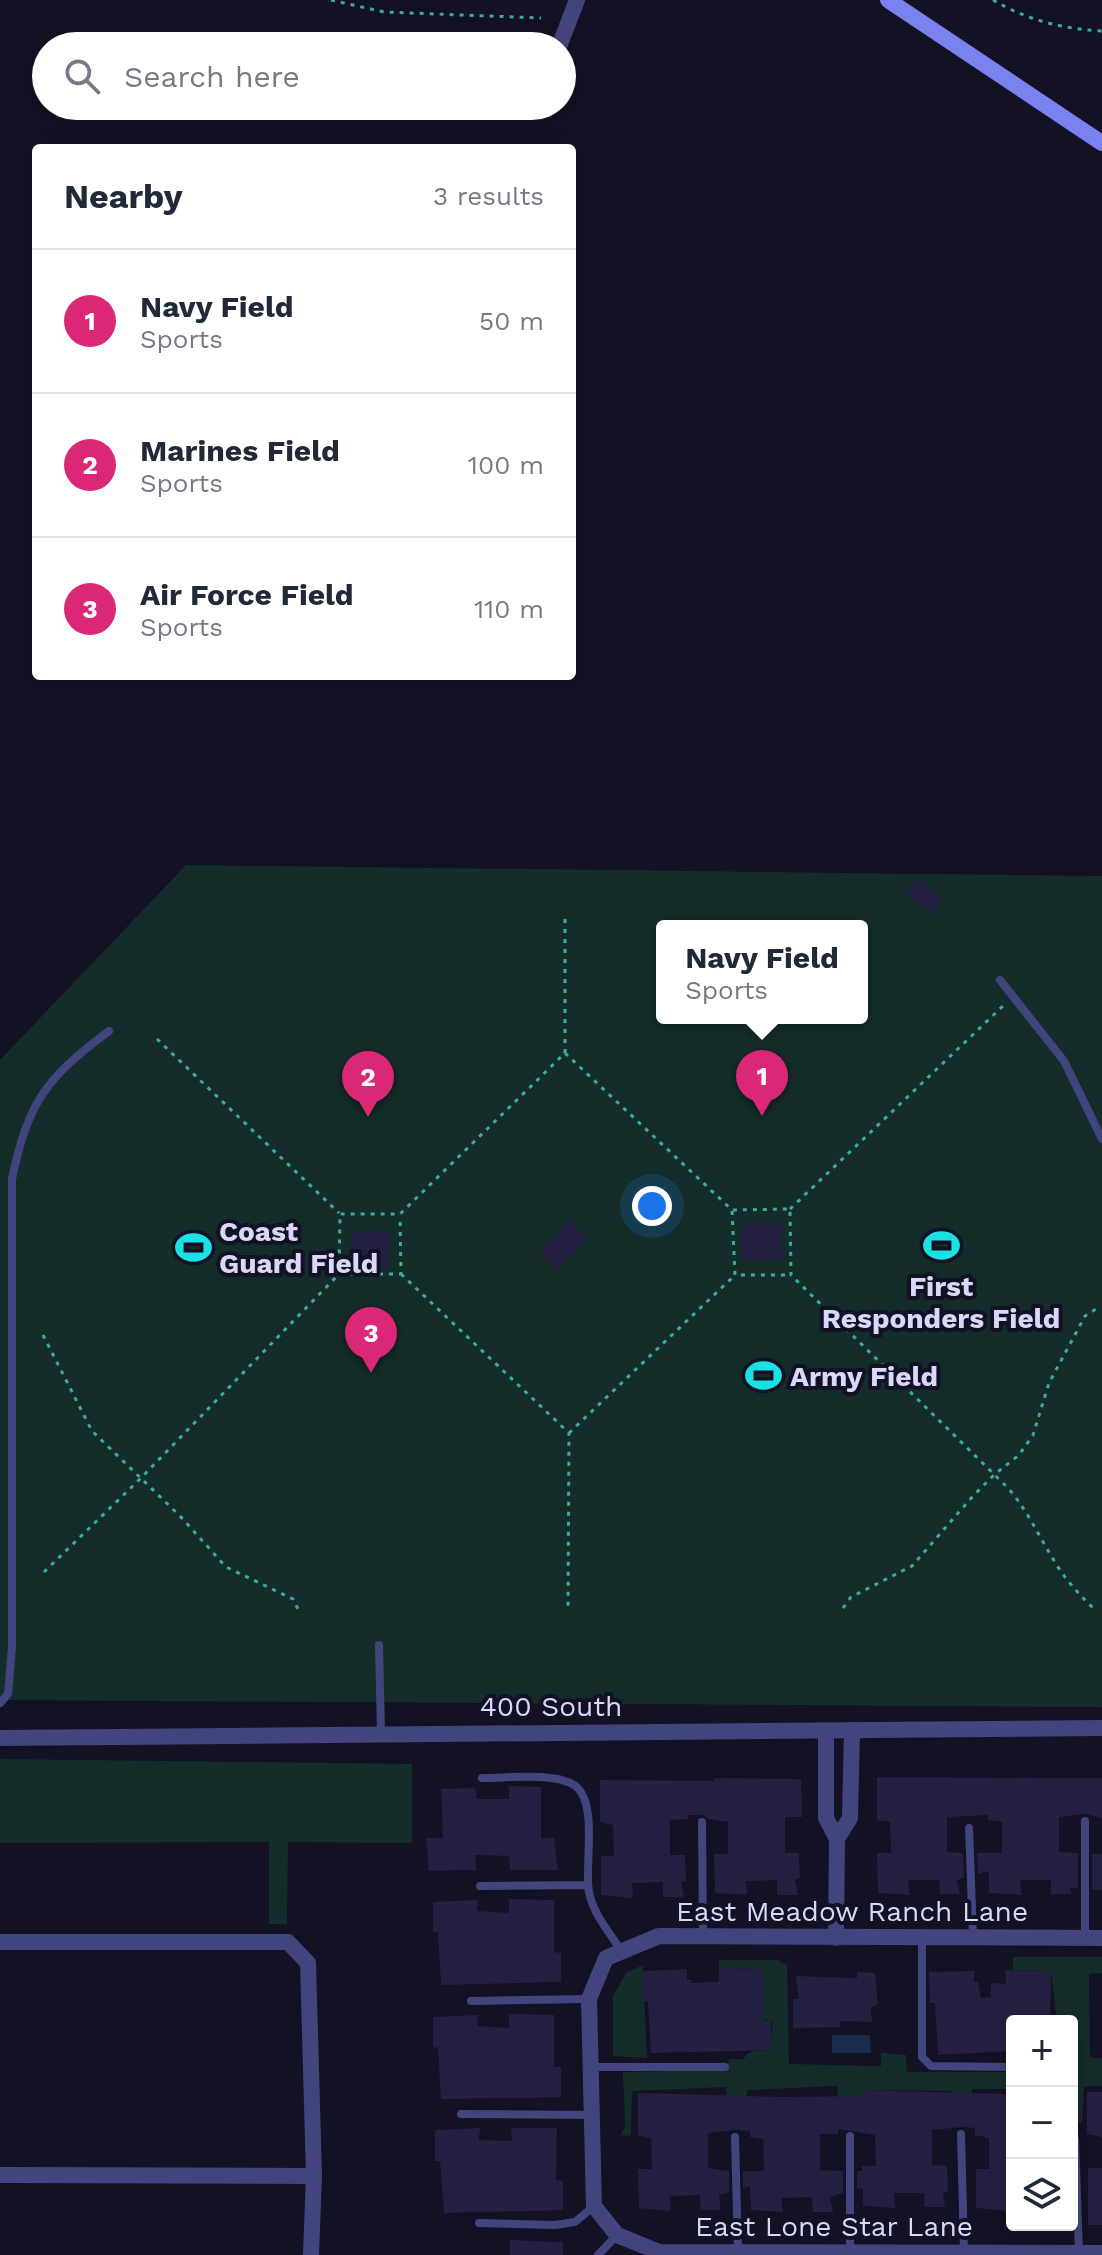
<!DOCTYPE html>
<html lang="en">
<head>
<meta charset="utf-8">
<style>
  body { margin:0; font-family:"Work Sans",sans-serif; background:#f6f6f7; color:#1f2937 }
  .controls { position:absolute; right:24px; bottom:24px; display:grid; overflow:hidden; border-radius:8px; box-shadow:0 4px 20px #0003 }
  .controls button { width:72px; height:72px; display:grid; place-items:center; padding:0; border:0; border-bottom:2px solid #e0e1e3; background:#fff; color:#1f2937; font:40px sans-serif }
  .you { position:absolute; left:652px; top:1206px; width:28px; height:28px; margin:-20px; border:6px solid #fff; border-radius:50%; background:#1a73e8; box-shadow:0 0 0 12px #1a73e833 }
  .badge { display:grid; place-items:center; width:52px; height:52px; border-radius:50%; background:#db2777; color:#fff; font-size:26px; font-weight:700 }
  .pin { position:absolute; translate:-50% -66px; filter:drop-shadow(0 2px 4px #0008) }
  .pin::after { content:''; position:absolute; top:42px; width:28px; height:24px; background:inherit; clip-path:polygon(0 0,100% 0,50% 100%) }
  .popup { position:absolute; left:656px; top:920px; width:212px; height:104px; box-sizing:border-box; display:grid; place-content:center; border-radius:8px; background:#fff; filter:drop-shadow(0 2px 6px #0005); font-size:26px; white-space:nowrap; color:#747a83 }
  .popup b { font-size:30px; color:#1f2937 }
  .popup::after { content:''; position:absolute; left:50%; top:100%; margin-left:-16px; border:16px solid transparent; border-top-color:#fff }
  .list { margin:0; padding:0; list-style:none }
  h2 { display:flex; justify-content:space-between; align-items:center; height:104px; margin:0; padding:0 32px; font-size:34px }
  h2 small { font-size:26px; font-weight:400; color:#747a83 }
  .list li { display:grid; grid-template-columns:52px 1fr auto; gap:24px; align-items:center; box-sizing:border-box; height:144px; padding:0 32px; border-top:2px solid #e0e1e3 }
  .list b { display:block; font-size:30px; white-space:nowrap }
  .list p { margin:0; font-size:26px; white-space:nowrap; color:#747a83 }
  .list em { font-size:26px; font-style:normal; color:#747a83 }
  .icon { flex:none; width:44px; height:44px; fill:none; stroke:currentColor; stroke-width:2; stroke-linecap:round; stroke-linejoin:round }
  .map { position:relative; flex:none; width:1102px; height:2255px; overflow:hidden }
  .search { position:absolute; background:#fff; box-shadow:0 4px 20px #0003; left:32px; top:32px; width:544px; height:88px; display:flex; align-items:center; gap:20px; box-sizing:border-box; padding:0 28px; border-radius:44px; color:#747a83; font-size:30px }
  .panel { position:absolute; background:#fff; box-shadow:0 4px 20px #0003; left:32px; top:144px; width:544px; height:536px; border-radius:8px }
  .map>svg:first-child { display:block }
  .green { fill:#152d2a; fill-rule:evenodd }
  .water { fill:#162e49 }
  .building { fill:#242042 }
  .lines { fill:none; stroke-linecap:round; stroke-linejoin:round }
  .path { stroke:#3daa9a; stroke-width:3; stroke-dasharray:4 6; stroke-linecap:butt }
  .service { stroke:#42457d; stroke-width:8 }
  .minor { stroke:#42457d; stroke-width:16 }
  .tertiary { stroke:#42457d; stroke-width:16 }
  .secondary { stroke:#7a82f0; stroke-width:16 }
  .labels { text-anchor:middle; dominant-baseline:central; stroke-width:8; stroke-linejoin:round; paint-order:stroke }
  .poi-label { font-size:28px; font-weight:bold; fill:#d9d8fb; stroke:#131124; text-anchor:start }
  .street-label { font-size:28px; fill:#d9d8fb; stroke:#131124 }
</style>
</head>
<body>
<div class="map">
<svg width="1102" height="2255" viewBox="0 0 1102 2255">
  <rect width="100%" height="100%" fill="#131124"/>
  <path class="green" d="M186 865 1102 876V1707L0 1700V1060ZM662 926H862V1018H662Z
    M0 1759 412 1764V1843L288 1842 287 1924H269V1842L0 1843Z
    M1013 1957H1102V1973L1089 1974 1090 2057 1102 2058V2086L1084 2087 1082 2122 1072 2123V2021H1057L1051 1971 1013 1970Z
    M719 1960H777L787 1965 789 2064 881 2066V2053L906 2055 907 2072H1012V2089H972L971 2123 953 2122 951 2091 862 2090 858 2124 841 2122 837 2086 747 2090 745 2124H728L726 2087 632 2091 631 2136 621 2135 625 2127 623 2072 727 2070 729 2059H744L746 2054 753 2051 771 2050 772 2021 764 2020V1969L719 1968Z
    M643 1965 647 2058 613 2056V1996L626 1973Z"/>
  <path class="water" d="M832 2035H870L871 2053H832Z"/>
  <path class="building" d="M918 879 942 901 930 914 906 893Z
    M569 1221 587 1238 556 1269 539 1252Z
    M741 1223H782V1260H741Z
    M353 1231 390 1232 389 1267H352Z
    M877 1777 1102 1778V1818L1086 1814 1059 1817V1852L1078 1853V1888H1070L1072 1894H1051V1880H1020L1022 1895 989 1893V1871L978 1874 977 1853H1002V1822L988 1820V1815L947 1817V1852L963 1853 964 1878 957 1880 960 1894H940L939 1880H908L910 1895 878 1893 877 1853H891L890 1822 877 1820Z
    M714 1778 801 1779 802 1817H785V1853H799L800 1878 795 1880 798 1895H777V1880L746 1881 747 1895 715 1893 714 1854H728V1822L708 1819 703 1815H688V1819L670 1820V1855H685L686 1881 681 1882 684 1897H663V1882L632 1883 633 1898 601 1895V1856H614L613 1825 600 1822V1780L714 1781Z
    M509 1786 541 1787V1839L554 1838 558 1870H510L509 1856 475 1855 476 1870 429 1871 426 1838H443L441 1789 475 1788 477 1799H509Z
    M1092 1854H1102V1890L1092 1889Z
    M509 1899 554 1900V1952L561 1953V1982L441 1985 438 1932 433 1933V1902L478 1900 477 1911 509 1913Z
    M719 1968 764 1969V2021H771V2050L651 2053 648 2001 643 2002 642 1971 687 1969V1980H691V1983L719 1982Z
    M1005 1970 1051 1971 1050 2021H1012V2051L938 2055 935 2003H930L929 1972 974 1971V1982H978L981 1998 991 1997V1983L1006 1984Z
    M857 1972 875 1973 878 2004 871 2008 872 2022 840 2021V2027L793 2028V1999H799L796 1976 857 1978Z
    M509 2014 554 2015V2067H561V2097L441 2099 438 2047 433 2048V2017L478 2015 477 2026 509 2028Z
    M862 2090 1008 2094 1009 2108H1012V2196H1007L1009 2211 976 2208V2169H989V2138L975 2135V2128L962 2127 932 2130V2165L947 2166 948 2191 943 2193 945 2207H925L924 2193H894L895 2208 863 2206V2188L857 2189V2171H862V2166H876L875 2135 838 2129V2134H820V2170L843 2171V2193L830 2197 833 2212H813L812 2197 781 2198 783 2212 751 2210 750 2186 743 2188V2171H764L763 2139 750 2137V2131L736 2130 708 2133V2168L729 2171V2192L719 2195 721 2210H701L700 2195 670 2196 671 2211 639 2208 638 2169H652L651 2138 638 2135V2093L782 2097 862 2096Z
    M1087 2092H1102V2137L1087 2134Z
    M480 2128 479 2140 512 2141 511 2128H557L556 2180 563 2181V2210L444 2213 440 2161H435V2130Z
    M1088 2168H1102V2225H1088Z
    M510 2240 563 2242V2255H510Z"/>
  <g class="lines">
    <path class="path" d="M331 0 384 12 541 18
      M993 0C1027 20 1063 29 1102 31
      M565 919V1053
      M157 1039 339 1213
      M790 1209 1005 1004
      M732 1211 735 1275H791
      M339 1274H401L400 1216
      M401 1274 569 1433 568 1610
      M43 1335 92 1431 180 1516 226 1567 293 1599 298 1609
      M569 1433 735 1275
      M44 1572 140 1479 339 1274 340 1214H400L565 1053 732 1210 790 1209 791 1275 1008 1488C1028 1511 1039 1537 1055 1562 1066 1581 1080 1595 1095 1610
      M843 1608 851 1597 912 1566 973 1496 995 1474 1019 1455 1033 1435 1049 1383 1085 1316 1096 1309"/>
    <path class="service" d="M1000 980 1064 1061 1102 1139
      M379 1645 381 1733
      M0 1703 8 1694 12 1647V1179C28 1102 46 1078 109 1031
      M482 1778C506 1778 554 1772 574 1785 599 1801 584 1865 589 1892 593 1914 610 1933 622 1952
      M702 1822 703 1936
      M969 1828 973 1937
      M480 1886 588 1885
      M922 1938V2057L931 2066 1012 2067
      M1085 1938V1821
      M471 2001 589 1999
      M591 2067H725
      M461 2114 592 2115
      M961 2134 964 2251
      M735 2137 738 2252
      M1075 2139 1079 2253
      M479 2223 555 2225 575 2222 594 2206
      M850 2252V2136
      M598 2255 617 2235"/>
    <path class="minor" d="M560 44 577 0
      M826 1731V1818L837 1839 836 1938
      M837 1839 850 1818 852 1730
      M1102 1938 659 1936 606 1958 589 1999 594 2206 617 2235 659 2252 1102 2253
      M0 1942H288L308 1963 314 2176 311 2255
      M0 2175 314 2176"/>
    <path class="tertiary" d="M0 1738 1102 1728"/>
    <path class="secondary" d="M888 0 1102 143"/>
  </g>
  <defs>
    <symbol id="stadium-bare" viewBox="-9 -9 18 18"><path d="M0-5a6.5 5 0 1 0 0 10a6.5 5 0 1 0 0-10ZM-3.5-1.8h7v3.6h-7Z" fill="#1ae2e4" stroke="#131124" stroke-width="2.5" paint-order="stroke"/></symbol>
  </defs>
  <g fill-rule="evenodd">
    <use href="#stadium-bare" x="916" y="1220" width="51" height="51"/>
    <use href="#stadium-bare" x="168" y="1222" width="51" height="51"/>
    <use href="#stadium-bare" x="738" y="1350" width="51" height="51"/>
  </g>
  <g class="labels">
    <g class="poi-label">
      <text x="219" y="1231">Coast<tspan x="219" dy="32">Guard Field</tspan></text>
      <text x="941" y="1286" text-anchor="middle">First<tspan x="941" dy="32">Responders Field</tspan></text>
      <text x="790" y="1376">Army Field</text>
    </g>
    <g class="street-label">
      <text x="551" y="1706">400 South</text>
      <text x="852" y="1911">East Meadow Ranch Lane</text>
      <text x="834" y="2226">East Lone Star Lane</text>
    </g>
  </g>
</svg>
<div class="controls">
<button>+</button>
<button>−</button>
<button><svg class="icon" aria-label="layers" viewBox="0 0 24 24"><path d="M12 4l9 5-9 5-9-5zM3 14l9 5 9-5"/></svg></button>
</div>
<div class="you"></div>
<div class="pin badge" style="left:762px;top:1116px">1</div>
<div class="popup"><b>Navy Field</b>Sports</div>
<div class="pin badge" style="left:368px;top:1117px">2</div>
<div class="pin badge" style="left:371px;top:1373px">3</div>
<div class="search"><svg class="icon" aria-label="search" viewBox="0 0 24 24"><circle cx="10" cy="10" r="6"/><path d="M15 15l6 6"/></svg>Search here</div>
<section class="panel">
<h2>Nearby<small>3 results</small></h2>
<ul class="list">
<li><span class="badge">1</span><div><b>Navy Field</b><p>Sports</p></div><em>50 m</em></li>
<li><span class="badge">2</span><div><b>Marines Field</b><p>Sports</p></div><em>100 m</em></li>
<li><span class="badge">3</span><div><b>Air Force Field</b><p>Sports</p></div><em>110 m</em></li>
</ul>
</section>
</div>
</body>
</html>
